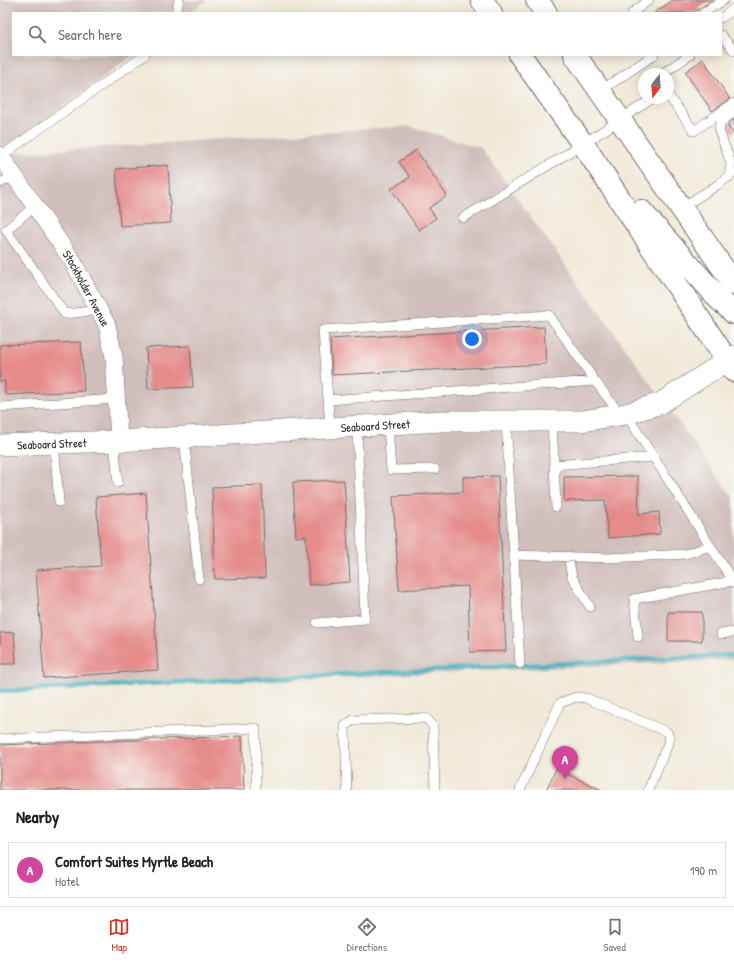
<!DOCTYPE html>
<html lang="en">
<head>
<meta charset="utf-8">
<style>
  body { margin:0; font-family:"Patrick Hand",sans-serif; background:#f6f6f6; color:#202124 }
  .compass { position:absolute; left:638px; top:68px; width:36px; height:36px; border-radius:50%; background:#fff; box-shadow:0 2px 10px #0003; rotate:196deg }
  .you { position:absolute; left:472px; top:339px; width:14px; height:14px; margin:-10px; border:3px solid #fff; border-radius:50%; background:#1a73e8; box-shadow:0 0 0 6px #1a73e833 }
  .badge { display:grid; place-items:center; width:26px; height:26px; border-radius:50%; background:#d93025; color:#fff; font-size:13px; font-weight:700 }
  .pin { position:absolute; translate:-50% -33px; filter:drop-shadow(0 1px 2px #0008) }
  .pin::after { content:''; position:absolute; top:21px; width:14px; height:12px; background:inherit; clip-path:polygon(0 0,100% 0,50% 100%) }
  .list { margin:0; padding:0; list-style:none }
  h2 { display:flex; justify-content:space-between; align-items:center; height:52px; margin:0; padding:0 16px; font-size:17px }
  h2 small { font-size:13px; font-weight:400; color:#757577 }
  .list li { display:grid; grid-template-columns:26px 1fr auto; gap:12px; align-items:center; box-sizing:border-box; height:56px; margin:0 8px 8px; padding:0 8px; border:1px solid #e0e0e0; border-radius:0px }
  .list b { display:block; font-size:15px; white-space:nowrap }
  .list p { margin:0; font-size:13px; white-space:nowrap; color:#757577 }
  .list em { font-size:13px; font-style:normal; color:#757577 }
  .icon { flex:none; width:22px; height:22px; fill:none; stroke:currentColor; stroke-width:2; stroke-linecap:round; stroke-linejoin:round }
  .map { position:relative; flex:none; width:734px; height:790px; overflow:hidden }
  .search { position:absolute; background:#fff; box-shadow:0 2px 10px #0003; left:12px; right:12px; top:12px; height:44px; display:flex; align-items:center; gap:10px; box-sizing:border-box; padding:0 14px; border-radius:0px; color:#757577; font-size:15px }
  .sheet { height:116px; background:#fff }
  nav { display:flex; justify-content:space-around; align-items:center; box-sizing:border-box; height:56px; border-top:1px solid #e0e0e0; background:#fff; font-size:11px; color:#757577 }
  nav a { display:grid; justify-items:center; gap:2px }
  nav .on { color:#d93025 }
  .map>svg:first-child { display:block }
  .industrial { fill:#d1bfbd }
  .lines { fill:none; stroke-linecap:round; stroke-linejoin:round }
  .stream { stroke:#42b1bc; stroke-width:4.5 }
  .building { fill:#e58c8b }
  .service-casing { stroke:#716e68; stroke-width:10 }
  .minor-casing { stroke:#716e68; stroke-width:18 }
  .tertiary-casing { stroke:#716e68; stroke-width:22 }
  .primary-casing { stroke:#716e68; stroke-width:24 }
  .service { stroke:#fff; stroke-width:9 }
  .minor { stroke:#fff; stroke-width:17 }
  .tertiary { stroke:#fff; stroke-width:21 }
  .primary { stroke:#fff; stroke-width:22 }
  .labels { text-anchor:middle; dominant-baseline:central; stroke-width:3.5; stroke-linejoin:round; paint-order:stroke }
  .street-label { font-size:12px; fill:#2b2b2b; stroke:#f6f6f2 }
</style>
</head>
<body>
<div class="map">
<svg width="734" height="790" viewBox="0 0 734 790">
  <rect width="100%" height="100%" fill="#f6f6f2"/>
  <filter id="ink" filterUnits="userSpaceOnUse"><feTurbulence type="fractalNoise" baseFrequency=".025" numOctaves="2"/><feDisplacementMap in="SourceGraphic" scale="8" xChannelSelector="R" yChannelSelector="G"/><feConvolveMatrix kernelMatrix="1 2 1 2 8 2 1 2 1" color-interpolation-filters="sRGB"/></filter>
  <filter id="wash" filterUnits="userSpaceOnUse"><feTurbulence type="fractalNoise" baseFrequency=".012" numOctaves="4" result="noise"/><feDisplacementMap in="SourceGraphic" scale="16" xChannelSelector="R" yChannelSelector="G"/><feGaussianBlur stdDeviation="0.9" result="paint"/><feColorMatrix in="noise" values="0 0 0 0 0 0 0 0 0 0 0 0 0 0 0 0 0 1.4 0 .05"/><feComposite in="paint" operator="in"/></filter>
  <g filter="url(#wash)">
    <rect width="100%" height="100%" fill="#f2ead9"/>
    <path class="industrial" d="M0 0H207L189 13H13V55H133L0 154Z
      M409 126 481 148 734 499V660L0 693V154Z"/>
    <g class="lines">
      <path class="stream" d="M0 691 734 655"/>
    </g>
    <g id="blocks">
      <path class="building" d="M673 0H712L693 13H654Z
        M703 59 730 99 712 111 685 72Z
        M734 119V135L727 125Z
        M416 150 447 196 429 208 436 218 419 230 391 189 410 177 399 162Z
        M168 165 171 223 120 226 116 169Z
        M544 327 546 364 332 375 330 339Z
        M81 342 84 391 5 395V381L0 382V345Z
        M190 346 193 387 148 389 146 348Z
        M498 476 506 651 470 652 468 586 399 590 393 496 463 492V477Z
        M638 476 639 514 659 512 660 534 608 538 605 500 564 501V477Z
        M344 480 350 582 309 585 306 536 296 537 293 482Z
        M262 485 265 578 215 579 212 487Z
        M146 493 158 670 44 678 36 570 101 566 96 497Z
        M668 612H702V641H668Z
        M14 632 16 664H0V633Z
        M242 736 244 790H0V745Z
        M556 769 602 790H546Z"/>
    </g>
  </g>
  <g filter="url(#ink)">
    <use href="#blocks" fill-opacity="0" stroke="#716e68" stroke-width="1"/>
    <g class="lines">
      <defs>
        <path id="service" d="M176 13 179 0
          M632 13 649 0
          M703 13 724 0
          M721 18 734 9
          M721 35 734 51
          M662 74 690 55
          M600 91 654 55
          M668 95 694 131 734 103
          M1 156 145 55
          M729 177 731 163 719 131 720 124 723 120 734 112
          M0 183 14 176
          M35 206 6 230 65 314 100 310
          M681 208 719 184 732 173
          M463 218 583 144 653 98
          M328 400 323 330 549 315 595 381
          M0 407 116 399
          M626 414 734 583
          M506 420 520 664
          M552 420 556 507
          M388 425 391 470 435 469
          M330 428 328 400 595 381 620 414
          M184 437 199 579
          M114 441 118 483
          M54 443 59 502
          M554 465 653 457
          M514 555 609 558 686 554 710 546
          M568 556 572 577 590 607
          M317 623 365 619 357 427
          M721 634 734 632
          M638 637 634 599 733 581
          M0 739 256 728V790
          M347 790 345 726 353 720 426 718 433 726 435 790
          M520 790 560 703 576 697 586 698 667 732 670 739 648 790"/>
        <g id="minor">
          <path id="s1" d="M0 155 72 260 107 325 114 357 119 441"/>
        </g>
        <g id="tertiary">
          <path id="s2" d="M0 445 119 441 441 421H582L626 414 661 403 734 356"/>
        </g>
        <path id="primary" d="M482 0 491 13
          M537 0 546 13
          M520 55 587 150 734 371
          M575 55 734 284
          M641 211 720 300 734 313"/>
      </defs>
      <use href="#service" class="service-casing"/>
      <use href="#minor" class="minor-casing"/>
      <use href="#tertiary" class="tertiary-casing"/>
      <use href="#primary" class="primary-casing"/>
      <use href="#service" class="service"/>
      <use href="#minor" class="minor"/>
      <use href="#tertiary" class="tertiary"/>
      <use href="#primary" class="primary"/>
    </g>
  </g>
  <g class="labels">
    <g class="street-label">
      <text stroke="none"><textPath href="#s1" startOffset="159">Stockholder Avenue</textPath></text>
      <text stroke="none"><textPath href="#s2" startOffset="376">Seaboard Street</textPath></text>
      <text stroke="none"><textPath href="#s2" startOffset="52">Seaboard Street</textPath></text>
    </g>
  </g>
</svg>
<svg class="compass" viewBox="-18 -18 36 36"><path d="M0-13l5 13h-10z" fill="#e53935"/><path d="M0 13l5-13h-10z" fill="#757577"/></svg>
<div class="you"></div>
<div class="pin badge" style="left:565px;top:779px;background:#d1479c">A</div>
<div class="search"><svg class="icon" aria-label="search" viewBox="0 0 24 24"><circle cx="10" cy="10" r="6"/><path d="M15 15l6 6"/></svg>Search here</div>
</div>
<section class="sheet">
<h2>Nearby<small></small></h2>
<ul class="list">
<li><span class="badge" style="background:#d1479c">A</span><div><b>Comfort Suites Myrtle Beach</b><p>Hotel</p></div><em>190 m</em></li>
</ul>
</section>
<nav>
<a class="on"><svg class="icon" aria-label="map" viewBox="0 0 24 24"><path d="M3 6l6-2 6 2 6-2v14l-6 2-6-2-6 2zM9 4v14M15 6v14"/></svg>Map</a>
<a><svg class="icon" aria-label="directions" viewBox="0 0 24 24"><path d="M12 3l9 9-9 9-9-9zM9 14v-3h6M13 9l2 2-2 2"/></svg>Directions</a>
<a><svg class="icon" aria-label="saved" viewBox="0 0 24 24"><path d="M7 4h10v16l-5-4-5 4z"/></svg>Saved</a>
</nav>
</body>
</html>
